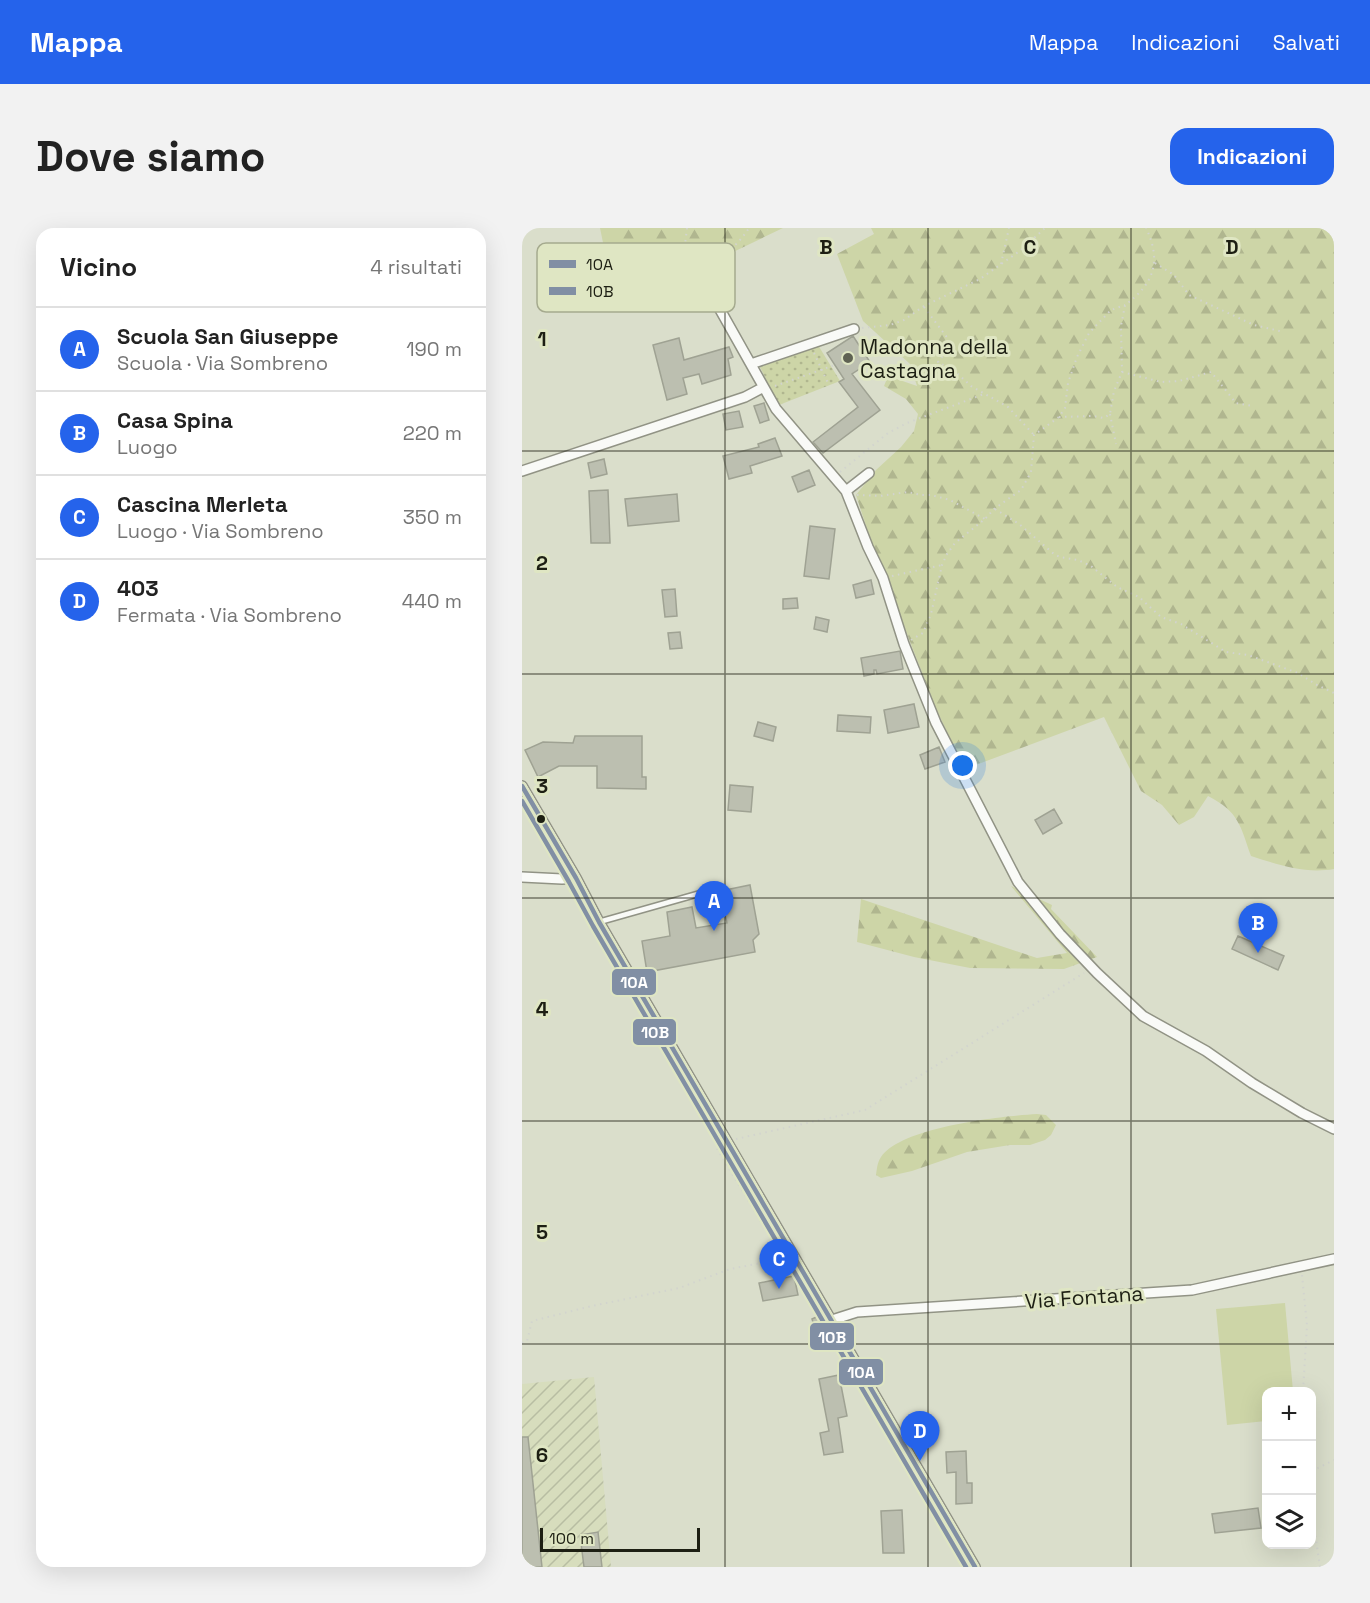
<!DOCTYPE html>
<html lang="it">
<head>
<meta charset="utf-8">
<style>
  body { margin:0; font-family:"Space Grotesk",sans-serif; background:#f2f2f2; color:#222 }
  .controls { position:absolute; right:18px; bottom:18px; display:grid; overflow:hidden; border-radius:12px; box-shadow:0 6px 24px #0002 }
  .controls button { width:54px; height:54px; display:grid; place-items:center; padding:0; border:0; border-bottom:2px solid #e0e0e0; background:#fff; color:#222; font:30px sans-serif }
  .scale { position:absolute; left:18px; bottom:15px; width:160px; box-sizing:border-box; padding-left:6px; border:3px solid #1d1f13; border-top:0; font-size:16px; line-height:21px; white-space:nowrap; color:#1d1f13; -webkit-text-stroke:4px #dfe6c3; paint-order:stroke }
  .you { position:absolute; left:441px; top:538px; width:21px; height:21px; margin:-15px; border:4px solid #fff; border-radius:50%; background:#1a73e8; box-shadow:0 0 0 9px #1a73e833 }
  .badge { display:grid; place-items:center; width:39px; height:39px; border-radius:50%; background:#2563eb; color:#fff; font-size:20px; font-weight:700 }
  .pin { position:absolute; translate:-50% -50px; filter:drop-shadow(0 2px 3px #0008) }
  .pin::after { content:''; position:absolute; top:32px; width:21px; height:18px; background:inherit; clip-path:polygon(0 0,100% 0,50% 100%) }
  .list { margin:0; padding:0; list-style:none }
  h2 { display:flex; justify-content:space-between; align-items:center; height:78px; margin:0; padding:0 24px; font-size:26px }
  h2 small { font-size:20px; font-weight:400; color:#767676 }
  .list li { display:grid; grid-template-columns:39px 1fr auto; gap:18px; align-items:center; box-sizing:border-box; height:84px; padding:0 24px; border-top:2px solid #e0e0e0 }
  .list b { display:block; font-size:22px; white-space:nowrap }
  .list p { margin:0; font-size:20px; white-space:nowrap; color:#767676 }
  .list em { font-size:20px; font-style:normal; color:#767676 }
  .icon { flex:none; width:33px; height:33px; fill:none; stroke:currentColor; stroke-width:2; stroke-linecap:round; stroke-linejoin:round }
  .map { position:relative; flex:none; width:812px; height:1339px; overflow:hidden; border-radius:18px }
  header { display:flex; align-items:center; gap:36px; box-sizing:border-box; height:84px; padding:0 30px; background:#2563eb; color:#fff }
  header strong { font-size:28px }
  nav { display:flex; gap:33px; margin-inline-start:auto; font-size:21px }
  .intro { display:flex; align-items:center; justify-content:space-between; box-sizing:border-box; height:144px; padding:0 36px }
  h1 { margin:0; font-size:42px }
  .button { padding:15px 27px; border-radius:18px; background:#2563eb; color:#fff; font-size:21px; font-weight:700 }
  main { display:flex; gap:36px; padding:0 36px }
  aside { flex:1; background:#fff; border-radius:18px; box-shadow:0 6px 24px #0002 }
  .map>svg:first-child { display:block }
  .industrial { fill:url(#industrial-furrows) }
  .grass { fill:#cdd5a7 }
  .forest { fill:url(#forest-firs) }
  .park { fill:url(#park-dots) }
  .building { fill:#bcbfb0; stroke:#9fa293; stroke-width:1.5 }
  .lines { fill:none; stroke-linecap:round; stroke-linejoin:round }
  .lane-casing { stroke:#919385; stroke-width:8 }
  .street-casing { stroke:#919385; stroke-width:12 }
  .path { stroke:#d2d4ce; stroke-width:2; stroke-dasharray:1.5 4.5; stroke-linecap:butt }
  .lane { stroke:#f9faf7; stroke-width:4.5 }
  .street { stroke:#f9faf7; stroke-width:9 }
  .bus-1-casing { stroke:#dfe6c3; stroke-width:9 }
  .bus-2-casing { stroke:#dfe6c3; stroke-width:9 }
  .bus-1 { stroke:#818fa4; stroke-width:4.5 }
  .bus-2 { stroke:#818fa4; stroke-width:4.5 }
  .grid { fill:none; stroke:#1d1f13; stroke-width:1.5; stroke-opacity:0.55 }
  .poi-dot { fill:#5f6253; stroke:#dfe6c3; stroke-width:2 }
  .bus-dot { fill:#1d1f13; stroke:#dfe6c3; stroke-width:2 }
  .labels { text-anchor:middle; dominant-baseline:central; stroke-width:6; stroke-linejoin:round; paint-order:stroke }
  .poi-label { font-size:21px; fill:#1d1f13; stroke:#dfe6c3; text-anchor:start }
  .street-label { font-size:21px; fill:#1d1f13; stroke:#dfe6c3 }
  .key { fill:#dfe6c3; stroke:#a5aa8e; stroke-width:1.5 }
  .key-label { font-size:16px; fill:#1d1f13 }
  .grid-label { font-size:20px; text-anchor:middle; font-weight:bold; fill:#1d1f13; stroke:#dfe6c3; stroke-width:6; stroke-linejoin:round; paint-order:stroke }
  .line-badge { stroke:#dfe6c3; stroke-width:2 }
  .badge-label { font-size:16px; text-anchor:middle; font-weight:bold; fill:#fff }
</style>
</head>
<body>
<header>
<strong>Mappa</strong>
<nav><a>Mappa</a><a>Indicazioni</a><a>Salvati</a></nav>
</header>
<div class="intro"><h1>Dove siamo</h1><a class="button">Indicazioni</a></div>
<main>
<aside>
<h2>Vicino<small>4 risultati</small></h2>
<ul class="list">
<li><span class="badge">A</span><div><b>Scuola San Giuseppe</b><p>Scuola · Via Sombreno</p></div><em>190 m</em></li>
<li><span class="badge">B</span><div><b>Casa Spina</b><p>Luogo</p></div><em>220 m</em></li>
<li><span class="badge">C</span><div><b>Cascina Merleta</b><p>Luogo · Via Sombreno</p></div><em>350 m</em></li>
<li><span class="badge">D</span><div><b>403</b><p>Fermata · Via Sombreno</p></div><em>440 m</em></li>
</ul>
</aside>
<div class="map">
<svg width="812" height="1339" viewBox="0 0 812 1339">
  <defs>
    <pattern id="industrial-furrows" width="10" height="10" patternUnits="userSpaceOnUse" patternTransform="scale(1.5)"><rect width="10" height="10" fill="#d7ddbd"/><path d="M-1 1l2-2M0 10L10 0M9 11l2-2" fill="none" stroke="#b8bda2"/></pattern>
    <pattern id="forest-firs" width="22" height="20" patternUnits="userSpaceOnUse" patternTransform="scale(1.5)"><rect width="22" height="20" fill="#cdd5a7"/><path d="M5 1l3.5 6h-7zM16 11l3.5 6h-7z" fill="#b0b68f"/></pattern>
    <pattern id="park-dots" width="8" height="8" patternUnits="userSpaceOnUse" patternTransform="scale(1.5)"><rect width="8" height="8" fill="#cdd5a7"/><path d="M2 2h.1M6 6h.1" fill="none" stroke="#b0b68f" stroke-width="1.8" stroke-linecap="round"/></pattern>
  </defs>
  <rect width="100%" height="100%" fill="#dadecb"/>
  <path class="industrial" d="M72 1149 89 1339H0V1156Z"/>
  <path class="grass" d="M763 1075 771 1163 744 1164V1193L705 1197 694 1081Z"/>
  <path class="forest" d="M78 0H261L153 52 88 49Z
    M349 0H812V641C783 646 757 637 729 628 718 597 717 584 686 568L672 589 657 597 640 577 619 563 582 489 443 541 414 481 348 310 334 267 354 242 379 219 392 203 396 186 384 171 362 158 366 148 395 158 388 136 341 93 315 26 352 6Z
    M489 658 530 677 529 681 575 729 542 741 448 740 392 729 335 714 339 671 515 730 545 725Z
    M515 886 524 887 534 897 529 907 523 912 508 917H488L445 924 390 943 359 950 354 947C355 941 355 935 359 929 379 899 479 888 515 886Z"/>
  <path class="park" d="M296 117 318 153 257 177 238 139Z"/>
  <path class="building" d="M331 108 348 134 330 146 358 182 301 225 291 214 336 179 317 154 322 151 305 125Z
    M157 110 162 132 207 119 211 129 206 131 209 147 180 156 177 146 161 150 165 166 145 172 131 117Z
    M242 175 247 192 238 195 232 178Z
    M217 183 221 199 204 202 201 186Z
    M253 210 260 228 228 238 230 245 207 251 201 228 237 219 236 216Z
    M82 231 85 246 69 250 66 235Z
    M287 242 293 257 276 264 270 249Z
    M86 262 88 315H69L67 263Z
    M155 266 157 293 106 298 103 271Z
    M288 298 313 301 307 351 282 348Z
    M349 352 352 366 334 370 331 357Z
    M153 361 155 388 143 389 140 362Z
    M275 370 276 380 261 381V371Z
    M294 389 307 392 305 404 292 401Z
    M158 404 160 420 148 421 146 405Z
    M378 423 381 441 355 446 354 442H352V446L342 448 339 430Z
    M392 476 397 499 366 505 362 482Z
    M316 487 349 489 348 505 315 503Z
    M236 494 254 499 251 513 232 508Z
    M53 508H120V549H124V561L75 560V538H37L16 549 3 522 21 514 51 515Z
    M417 519 423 534 403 541 398 527Z
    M208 557 231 559 229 584 206 582Z
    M532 581 540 595 521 606 513 592Z
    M228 657 237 706 231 712 233 724 125 744 120 713 148 708 145 684 170 679 174 700 205 695 198 663Z
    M716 708 762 728 756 742 710 721Z
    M272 1048 276 1067 241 1073 237 1055Z
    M299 1087 304 1096 293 1101 290 1091Z
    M317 1147 325 1188 316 1190 321 1224 302 1227 298 1205 307 1203 297 1151Z
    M0 1209H6L20 1339H0Z
    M444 1223 445 1255H450V1275L434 1276V1244L425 1245 424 1224Z
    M736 1280 739 1300 693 1305 690 1286Z
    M380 1282 382 1325H361L359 1283Z
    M76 1304 80 1339H62L58 1307Z"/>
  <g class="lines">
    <defs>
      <path id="lane" d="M77 694 190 662"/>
      <path id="street" d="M191 69 254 181 324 263 346 319 361 350 382 416 414 495 496 654 538 706 575 745 621 788 684 823 730 855 780 885 812 901
        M229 136 332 101
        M0 243 223 169 240 160
        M324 263 347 245
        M0 558 54 650 77 694 453 1339
        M0 649 40 651 54 650
        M310 1092 335 1084 670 1062 812 1031"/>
    </defs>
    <use href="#lane" class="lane-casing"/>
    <use href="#street" class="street-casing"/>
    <path class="path" d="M165 0 162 25 167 38
      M633 35 652 47 667 67 732 97 762 104
      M479 36 487 0
      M183 65C129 37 195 32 212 18 218 13 223 6 227 0
      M402 79 427 112V120L416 134 436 146 449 158 486 179 512 207
      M340 100 368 97 382 92 402 78 458 51 499 22 523 0
      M292 125 306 155
      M600 144 639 154 657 153 689 144 714 175 730 178
      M253 158 313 137
      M588 186 594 216
      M537 189 571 188 582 190 588 186 592 163 600 144 599 98 603 77C632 56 640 33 624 0
      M318 244 366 205 385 195 462 166
      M335 267 358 268 386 264 399 267H409L428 272 463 291
      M473 281 497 296 532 326 538 329 556 332 569 338 595 359 617 369 639 389 659 396 704 424 726 427 776 445 795 457 812 465
      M370 348 420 337
      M389 412 401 405 409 386 420 337 425 326 433 315 463 291 472 281 499 262 509 244 512 207 537 189 543 180 546 155 555 129 567 105 589 82 603 77
      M214 911 343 882 562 745
      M197 916 194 919 241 997
      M780 1047 785 1097 781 1164
      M0 1115 5 1113 10 1093 70 1078 157 1060 208 1041 244 1034 257 1029 256 1022
      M790 1243 812 1232
      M790 1284 798 1339"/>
    <use href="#lane" class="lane"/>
    <use href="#street" class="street"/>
    <defs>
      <path id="bus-1" d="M0 558 54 650 77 694 453 1339"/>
      <path id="bus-2" d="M0 573 47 654 71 698 444 1339"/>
    </defs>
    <use href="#bus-1" class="bus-1-casing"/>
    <use href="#bus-2" class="bus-2-casing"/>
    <use href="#bus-1" class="bus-1"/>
    <use href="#bus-2" class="bus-2"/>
  </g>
  <path class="grid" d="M203 0V1339M406 0V1339M609 0V1339M0 223H812M0 446H812M0 670H812M0 893H812M0 1116H812"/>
  <circle class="poi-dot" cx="326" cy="130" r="6"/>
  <circle class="bus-dot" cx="19" cy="591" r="5"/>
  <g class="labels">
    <g class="poi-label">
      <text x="338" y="118">Madonna della<tspan x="338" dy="24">Castagna</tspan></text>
    </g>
    <g class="street-label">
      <text transform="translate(562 1069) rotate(-4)">Via Fontana</text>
    </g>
  </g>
  <rect x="15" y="15" width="198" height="69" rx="9" class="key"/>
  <rect x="27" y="32" width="27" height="8" fill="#818fa4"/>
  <rect x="27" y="59" width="27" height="8" fill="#818fa4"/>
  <g class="key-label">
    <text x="64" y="42">10A</text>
    <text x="64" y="69">10B</text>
  </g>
  <g class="grid-label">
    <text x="304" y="26">B</text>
    <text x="508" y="26">C</text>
    <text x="710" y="26">D</text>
    <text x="20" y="118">1</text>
    <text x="20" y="342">2</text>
    <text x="20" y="565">3</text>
    <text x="20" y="788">4</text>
    <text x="20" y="1011">5</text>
    <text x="20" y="1234">6</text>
  </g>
  <g class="line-badge">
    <rect x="89" y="740" width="46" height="28" rx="6" fill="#818fa4"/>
    <rect x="110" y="790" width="45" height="28" rx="6" fill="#818fa4"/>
    <rect x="287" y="1094" width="46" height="29" rx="6" fill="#818fa4"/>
    <rect x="316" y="1130" width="46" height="28" rx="6" fill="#818fa4"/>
  </g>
  <g class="badge-label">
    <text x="112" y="760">10A</text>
    <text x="133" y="810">10B</text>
    <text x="310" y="1115">10B</text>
    <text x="339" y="1150">10A</text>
  </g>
</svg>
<div class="controls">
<button>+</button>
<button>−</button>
<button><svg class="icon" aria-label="layers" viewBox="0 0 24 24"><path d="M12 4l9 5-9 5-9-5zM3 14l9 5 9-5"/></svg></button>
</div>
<div class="scale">100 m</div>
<div class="you"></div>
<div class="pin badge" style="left:192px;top:703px">A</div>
<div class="pin badge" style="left:736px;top:725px">B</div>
<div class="pin badge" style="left:257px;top:1061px">C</div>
<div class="pin badge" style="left:398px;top:1233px">D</div>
</div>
</main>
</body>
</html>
